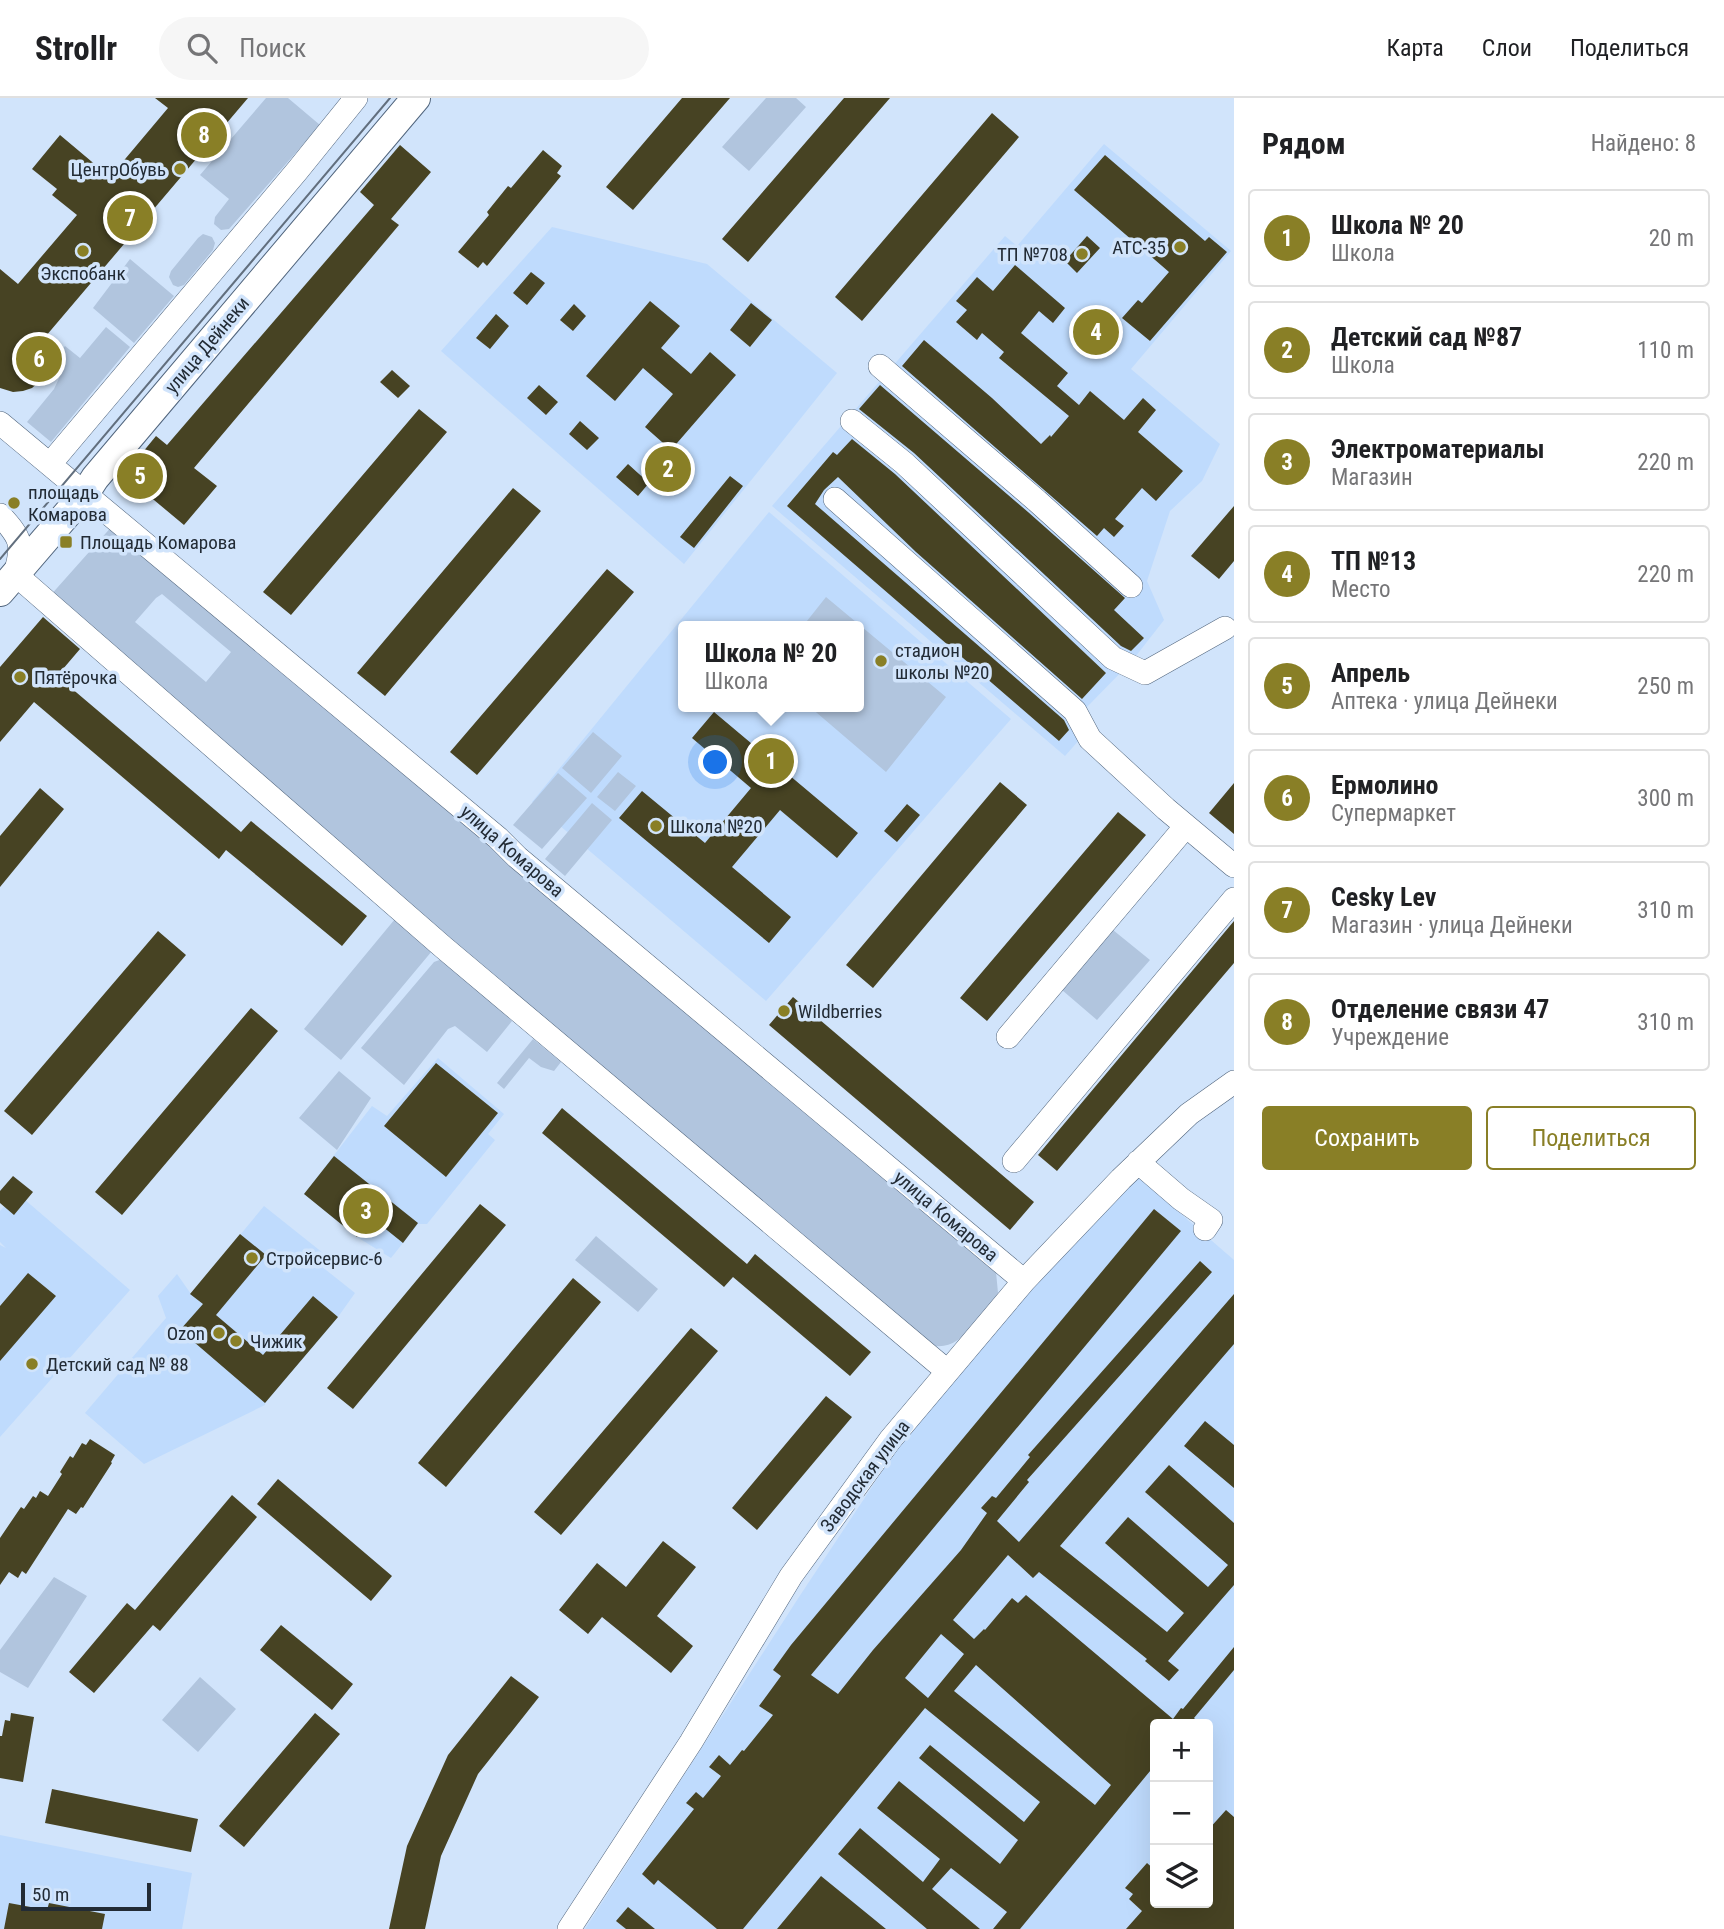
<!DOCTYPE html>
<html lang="ru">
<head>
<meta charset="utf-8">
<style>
  body { margin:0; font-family:"Roboto Condensed",sans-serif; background:#f6f6f6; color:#202124 }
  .controls { position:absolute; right:21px; bottom:21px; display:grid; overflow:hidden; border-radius:7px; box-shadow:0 7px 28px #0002 }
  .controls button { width:63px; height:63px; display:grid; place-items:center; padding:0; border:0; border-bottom:2px solid #e0e0e0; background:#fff; color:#202124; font:35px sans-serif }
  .scale { position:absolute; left:21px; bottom:18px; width:130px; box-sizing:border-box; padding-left:7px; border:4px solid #222b35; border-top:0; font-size:19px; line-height:24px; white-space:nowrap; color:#222b35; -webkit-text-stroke:5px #d1e4fb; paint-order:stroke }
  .you { position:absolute; left:716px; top:665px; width:24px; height:24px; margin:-18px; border:5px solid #fff; border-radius:50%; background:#1a73e8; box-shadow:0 0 0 10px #1a73e833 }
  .badge { display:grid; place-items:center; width:46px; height:46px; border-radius:50%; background:#897f26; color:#fff; font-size:23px; font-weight:700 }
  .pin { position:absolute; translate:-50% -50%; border:4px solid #fff; box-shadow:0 2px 7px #0006 }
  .popup { position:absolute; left:678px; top:523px; width:186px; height:91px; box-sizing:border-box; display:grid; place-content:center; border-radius:7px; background:#fff; filter:drop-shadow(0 2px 5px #0005); font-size:23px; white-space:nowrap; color:#757577 }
  .popup b { font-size:26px; color:#202124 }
  .popup::after { content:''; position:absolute; left:50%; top:100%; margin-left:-14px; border:14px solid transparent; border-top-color:#fff }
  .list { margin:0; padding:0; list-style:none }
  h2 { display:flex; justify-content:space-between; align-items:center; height:91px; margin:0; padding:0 28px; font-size:30px }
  h2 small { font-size:23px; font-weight:400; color:#757577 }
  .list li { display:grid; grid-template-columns:46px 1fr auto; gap:21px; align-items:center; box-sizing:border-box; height:98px; margin:0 14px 14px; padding:0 14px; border:2px solid #e0e0e0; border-radius:7px }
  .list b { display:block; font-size:26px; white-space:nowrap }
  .list p { margin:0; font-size:23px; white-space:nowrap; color:#757577 }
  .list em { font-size:23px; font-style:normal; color:#757577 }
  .actions { display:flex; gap:14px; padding:21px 28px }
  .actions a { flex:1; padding:16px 0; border:2px solid #897f26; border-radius:7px; text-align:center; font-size:24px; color:#897f26 }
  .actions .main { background:#897f26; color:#fff }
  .icon { flex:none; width:38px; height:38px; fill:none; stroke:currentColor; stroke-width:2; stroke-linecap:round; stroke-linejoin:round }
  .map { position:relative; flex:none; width:1234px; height:1831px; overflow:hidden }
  header { display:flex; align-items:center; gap:42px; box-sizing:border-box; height:98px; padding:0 35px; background:#fff; border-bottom:2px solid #e0e0e0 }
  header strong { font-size:33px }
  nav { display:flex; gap:38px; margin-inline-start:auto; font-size:24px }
  .search { width:490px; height:63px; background:#f6f6f6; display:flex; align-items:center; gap:18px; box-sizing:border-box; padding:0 24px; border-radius:38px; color:#757577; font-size:26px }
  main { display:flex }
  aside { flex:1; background:#fff }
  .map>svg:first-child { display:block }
  .built { fill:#bfdbfd; fill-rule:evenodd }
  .green { fill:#b1c5de; fill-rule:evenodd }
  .building { fill:#474323; fill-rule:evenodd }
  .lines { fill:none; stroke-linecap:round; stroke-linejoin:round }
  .minor-casing { stroke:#51657d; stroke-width:24 }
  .major-casing { stroke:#51657d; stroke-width:30 }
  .minor { stroke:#fff; stroke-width:23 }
  .major { stroke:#fff; stroke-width:28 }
  .tram { stroke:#626f7e; stroke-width:2 }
  .poi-dot { fill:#897f26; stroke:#d1e4fb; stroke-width:2.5 }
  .labels { text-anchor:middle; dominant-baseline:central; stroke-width:7; stroke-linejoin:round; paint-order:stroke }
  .poi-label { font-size:19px; fill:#222b35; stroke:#d1e4fb; text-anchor:start }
  .street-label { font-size:19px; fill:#222b35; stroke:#d1e4fb }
</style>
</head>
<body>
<header>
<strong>Strollr</strong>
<div class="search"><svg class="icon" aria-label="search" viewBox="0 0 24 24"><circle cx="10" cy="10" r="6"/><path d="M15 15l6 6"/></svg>Поиск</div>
<nav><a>Карта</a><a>Слои</a><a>Поделиться</a></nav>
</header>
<main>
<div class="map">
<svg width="1234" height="1831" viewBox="0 0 1234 1831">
  <rect width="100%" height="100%" fill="#d1e4fb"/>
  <path class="built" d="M1104 46 1231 153 1131 271 1220 346 1202 383 1170 413 1147 483 1164 522 1132 563 1086 610 1088 632 1065 658 772 408 1005 138 1017 148Z
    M552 129 707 166 837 275 684 466 441 253Z
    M769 414 1011 621 766 903 532 704ZM684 528H858V609H684Z
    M438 960 504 1016 488 1036 495 1042 427 1126H418L391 1160 357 1139 304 1096 372 1008 387 1018Z
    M1137 1078 1234 1162V1831H585L799 1499 911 1330 1008 1218ZM1155 1626H1208V1805H1155Z
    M17 1095 130 1192 0 1339V1147L6 1150 0 1144V1113Z
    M264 1108 323 1155 316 1164 355 1195 338 1219 265 1305V1307L144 1366 85 1315 166 1220 158 1198 177 1176 191 1196Z
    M0 1737 192 1775 182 1831H0Z"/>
  <path class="green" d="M266 0H288L320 27 229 131 221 132 214 126 215 119 229 101 200 77Z
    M766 0H796L806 9 749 73 722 49Z
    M203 136 212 139 215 145 213 152 184 187 178 189 173 187 169 179 171 173 198 140Z
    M130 161 174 198 134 245 93 210Z
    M106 229 130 249 51 344 27 324 54 291 61 276 57 266 56 259 65 248 80 260Z
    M114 426 982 1152 996 1174 998 1195C983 1215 960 1256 931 1247 926 1246 921 1240 917 1237L49 499ZM162 496 231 554 206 584 135 524 156 500Z
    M826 499 946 599 886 674 810 609H858V528H803Z
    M593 634 622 658 591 695 562 670Z
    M618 674 636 688 615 713 597 699Z
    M558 675 587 700 542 751 513 727Z
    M592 705 612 722 565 778 545 761Z
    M395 821 432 853 341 962 304 931Z
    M1113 832 1150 862 1097 922 1062 892Z
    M442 861 512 923 487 954 455 928 448 931 404 987 361 950 434 864Z
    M533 941 561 964 554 973 541 969 529 960 504 991 497 985Z
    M339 973 371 1000 337 1052 299 1020Z
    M596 1138 658 1191 638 1214 575 1162Z
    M54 1479 87 1498 28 1590 0 1574V1552Z
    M200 1579 236 1611 198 1654 162 1622Z"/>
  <path class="building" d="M155 0H248L40 245 46 255 47 265 45 275 40 283 32 290 23 293 13 294 0 290V171L18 186 77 117 52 97 57 91 32 71 60 37 110 79 168 10Z
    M682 0H730L633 112 606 89Z
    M844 0H890L748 164 722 141Z
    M992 15 1019 39 862 223 835 199Z
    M400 47 431 74 391 121 399 127 194 370 217 388 184 427 124 377 156 338 167 347 374 107 360 94Z
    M543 52 562 68 557 75 561 78 487 168 483 164 478 170 458 154 489 117 487 114 508 88 511 90Z
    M1105 57 1205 143 1209 139 1227 154 1150 243 1122 220 1138 202 1142 205 1169 174 1074 92Z
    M1087 138 1100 150 1077 175 1065 163Z
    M1015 167 1065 210 1053 225 1039 213 1021 235 1068 275 1057 288 1079 307 1090 293 1124 322 1143 300 1156 312 1138 334 1183 373 1156 403 1142 390 1115 421 1124 428 1114 439 1104 430 1097 438 902 268 924 242 992 300 1041 346 1050 337 1051 339 1069 318 999 260 1004 254 982 235 977 242 956 224 967 212 956 203 977 179 993 193Z
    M531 174 545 185 527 207 513 195Z
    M650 203 680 228 661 250 691 276 710 254 736 277 671 352 645 329 673 296 643 270 615 303 586 278Z
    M751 205 772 222 750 249 730 232Z
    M574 206 586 218 573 233 560 222Z
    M1087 213 1118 240 1106 254 1075 227Z
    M496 216 509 228 490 251 476 240Z
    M392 272 410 288 398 300 380 284Z
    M539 287 558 304 546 317 527 300Z
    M880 287 1028 414 1125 500 1114 512 1144 540 1131 553 1121 548 914 355 859 311Z
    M419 311 447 334 291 517 263 494Z
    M580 323 599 340 587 352 569 336Z
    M852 341 895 376 1106 575 1082 601 916 454 838 379 824 392 815 406 1064 622 1069 632 1059 643 787 408 833 354 837 357Z
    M628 366 649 385 638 398 616 379Z
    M730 378 743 388 694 450 680 439Z
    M513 390 541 413 385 598 357 575Z
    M1234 408V463L1219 481 1191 458Z
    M607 471 634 494 477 677 450 654Z
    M43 519 80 551 57 578 241 734 251 723 367 818 342 848 226 752 219 761 34 604 0 644V569Z
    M714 614 858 735 837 760 780 712 732 769 791 819 769 845 619 720 642 693 705 745 751 690 692 640Z
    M1000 684 1027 707 873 890 846 867Z
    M1234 685V736L1209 715Z
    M40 690 64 711 0 789V738Z
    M907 706 920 717 897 744 884 733Z
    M1118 714 1146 737 987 923 960 900Z
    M1234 823V865L1057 1073 1038 1057Z
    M158 833 186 857 32 1037 4 1013Z
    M793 899 1034 1104 1010 1132 769 927Z
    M251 910 278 933 122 1117 95 1094Z
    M436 965 498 1015 446 1079 384 1028Z
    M562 1010 747 1166 755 1156 871 1254 850 1278 733 1179 724 1189 542 1035Z
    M334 1058 418 1125 403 1145 372 1120 357 1139 304 1096Z
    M13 1078 33 1094 14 1117 0 1105V1093Z
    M480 1106 506 1127 353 1311 327 1290Z
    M1154 1111 1181 1133 811 1577 838 1596 873 1552 961 1452 987 1415 981 1410 992 1398 996 1400 1030 1359 1028 1357 1200 1163 1212 1174 1027 1382 1029 1384 997 1423 1019 1444 1234 1196V1246L1060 1448 1167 1534 1184 1515 1105 1445 1128 1419 1208 1489 1228 1467 1145 1394 1169 1367 1234 1425V1487L1168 1563 1179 1572 1169 1583 1145 1563 1147 1561 1039 1474 1033 1480 1008 1457 953 1522 974 1541 984 1531 985 1532 1012 1500 1018 1505 1026 1497 1173 1621 1181 1610 1183 1611 1234 1549V1572L1194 1620 1200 1626H1155V1667L1020 1831H993L1007 1814 951 1770 932 1791 980 1831H927L838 1756 860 1730 923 1784 940 1761 877 1710 899 1683 1000 1766 1018 1742 919 1660 930 1647 1024 1724 1040 1704 925 1610 743 1831H717L658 1782 654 1787 642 1776 694 1711 686 1705 696 1694 703 1700 721 1678 709 1669 719 1657 730 1667 742 1652 744 1653 773 1617 759 1608 781 1578 773 1572 791 1547ZM941 1536 964 1556 928 1600 905 1580ZM976 1567 1111 1687 1095 1707 954 1593Z
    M240 1136 266 1157 216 1217 263 1257 313 1198 338 1219 265 1305 180 1232 203 1206 190 1196Z
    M28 1175 56 1198 0 1263V1208Z
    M573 1180 601 1204 446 1389 418 1365Z
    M691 1230 718 1253 561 1437 534 1414Z
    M826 1298 852 1319 757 1432 732 1410Z
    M1205 1323 1234 1347V1390L1184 1348Z
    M90 1341 115 1357 111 1364 112 1365 83 1410 81 1409 76 1416 68 1411 26 1476 22 1473 18 1480 9 1474 0 1487V1440L21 1409 24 1411 33 1398 36 1400 40 1393 48 1398 62 1376 60 1374 70 1358 73 1360 82 1345 86 1347Z
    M278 1381 392 1478 371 1503 257 1406Z
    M232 1397 257 1419 160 1533 153 1527 94 1595 69 1574 127 1505 135 1512Z
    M663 1443 696 1469 657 1518 693 1548 671 1575 602 1519 588 1536 559 1512 597 1465 626 1489Z
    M281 1527 353 1586 332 1612 260 1552Z
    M511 1578 539 1599 478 1676 441 1758 425 1831H389L407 1748 448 1657Z
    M11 1615 34 1619 23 1684 0 1680V1638H2L5 1622 10 1623Z
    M315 1615 340 1636 244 1749 219 1728Z
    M52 1691 198 1721 191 1754 45 1725Z
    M1226 1712 1234 1719V1831H1126L1142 1813 1129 1801 1133 1796 1125 1790 1147 1765 1155 1772V1805H1208V1732Z
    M821 1778 886 1831H777Z
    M9 1805 47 1812 49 1805 105 1816 102 1831H4Z
    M628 1809 655 1831H626L616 1823Z"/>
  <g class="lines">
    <defs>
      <path id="minor" d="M880 268 1037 403 1131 488
        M852 323 904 365 1113 560 1145 575 1225 530
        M0 325 498 740 517 759 1024 1183
        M50 366 297 73 356 0
        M835 401 1075 613 1090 641 1166 711 1234 768
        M0 417C21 440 24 446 15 476L443 849 947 1273
        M1008 939 1186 728
        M1014 1063 1234 801
        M1138 1064 1181 1101 1211 1122 1205 1131
        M569 1831 691 1644 791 1478 890 1342 1024 1183 1121 1081 1189 1016 1234 984"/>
      <path id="major" d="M0 494 86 394 95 380 416 0"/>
    </defs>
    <use href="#minor" class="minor-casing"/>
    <use href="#major" class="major-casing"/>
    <use href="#minor" class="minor"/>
    <use href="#major" class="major"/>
    <path class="tram" d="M0 461 390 0"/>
  </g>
  <g class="poi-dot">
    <circle cx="180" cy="71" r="7"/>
    <circle cx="1180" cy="149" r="7"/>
    <circle cx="83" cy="153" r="7"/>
    <circle cx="1082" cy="156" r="7"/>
    <circle cx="14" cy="405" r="7"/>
    <rect x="59" y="437" width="14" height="14" rx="3.5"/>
    <circle cx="881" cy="563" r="7"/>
    <circle cx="20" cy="579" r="7"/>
    <circle cx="656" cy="728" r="7"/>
    <circle cx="784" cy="913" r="7"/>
    <circle cx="252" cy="1160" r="7"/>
    <circle cx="219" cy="1235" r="7"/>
    <circle cx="236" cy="1243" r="7"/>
    <circle cx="32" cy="1266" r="7"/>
  </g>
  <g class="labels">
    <g class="poi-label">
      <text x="166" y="71" text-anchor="end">ЦентрОбувь</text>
      <text x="1166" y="149" text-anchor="end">АТС-35</text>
      <text x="1068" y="156" text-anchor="end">ТП №708</text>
      <text x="83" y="175" text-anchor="middle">Экспобанк</text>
      <text x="28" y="394">площадь<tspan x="28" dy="22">Комарова</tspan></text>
      <text x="80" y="444">Площадь Комарова</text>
      <text x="895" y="552">стадион<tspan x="895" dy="22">школы №20</tspan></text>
      <text x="34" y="579">Пятёрочка</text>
      <text x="670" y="728">Школа №20</text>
      <text x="798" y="913">Wildberries</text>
      <text x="266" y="1160">Стройсервис-6</text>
      <text x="205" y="1235" text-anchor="end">Ozon</text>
      <text x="250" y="1243">Чижик</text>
      <text x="46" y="1266">Детский сад № 88</text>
    </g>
    <g class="street-label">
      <text transform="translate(207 247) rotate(-50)">улица Дейнеки</text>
      <text transform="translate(512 753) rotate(41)">улица Комарова</text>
      <text transform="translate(946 1118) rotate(40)">улица Комарова</text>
      <text transform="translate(865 1378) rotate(-53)">Заводская улица</text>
    </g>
  </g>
</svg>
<div class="controls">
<button>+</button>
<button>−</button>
<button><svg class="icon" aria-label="layers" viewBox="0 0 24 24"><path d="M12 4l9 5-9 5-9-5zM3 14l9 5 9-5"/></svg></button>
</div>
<div class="scale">50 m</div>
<div class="you"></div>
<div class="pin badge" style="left:771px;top:663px">1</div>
<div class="popup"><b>Школа № 20</b>Школа</div>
<div class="pin badge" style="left:668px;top:371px">2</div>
<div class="pin badge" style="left:366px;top:1113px">3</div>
<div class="pin badge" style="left:1096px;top:234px">4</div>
<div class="pin badge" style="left:140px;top:378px">5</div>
<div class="pin badge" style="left:39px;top:261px">6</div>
<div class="pin badge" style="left:130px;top:120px">7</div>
<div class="pin badge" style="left:204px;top:37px">8</div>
</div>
<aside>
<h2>Рядом<small>Найдено: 8</small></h2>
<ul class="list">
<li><span class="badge">1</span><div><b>Школа № 20</b><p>Школа</p></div><em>20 m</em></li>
<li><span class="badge">2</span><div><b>Детский сад №87</b><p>Школа</p></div><em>110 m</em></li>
<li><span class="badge">3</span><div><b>Электроматериалы</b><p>Магазин</p></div><em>220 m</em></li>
<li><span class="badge">4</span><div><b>ТП №13</b><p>Место</p></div><em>220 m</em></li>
<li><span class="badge">5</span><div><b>Апрель</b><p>Аптека · улица Дейнеки</p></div><em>250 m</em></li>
<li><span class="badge">6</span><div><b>Ермолино</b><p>Супермаркет</p></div><em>300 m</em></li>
<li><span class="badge">7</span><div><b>Cesky Lev</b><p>Магазин · улица Дейнеки</p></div><em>310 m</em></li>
<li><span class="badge">8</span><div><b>Отделение связи 47</b><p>Учреждение</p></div><em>310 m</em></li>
</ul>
<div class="actions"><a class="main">Сохранить</a><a>Поделиться</a></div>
</aside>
</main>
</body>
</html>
